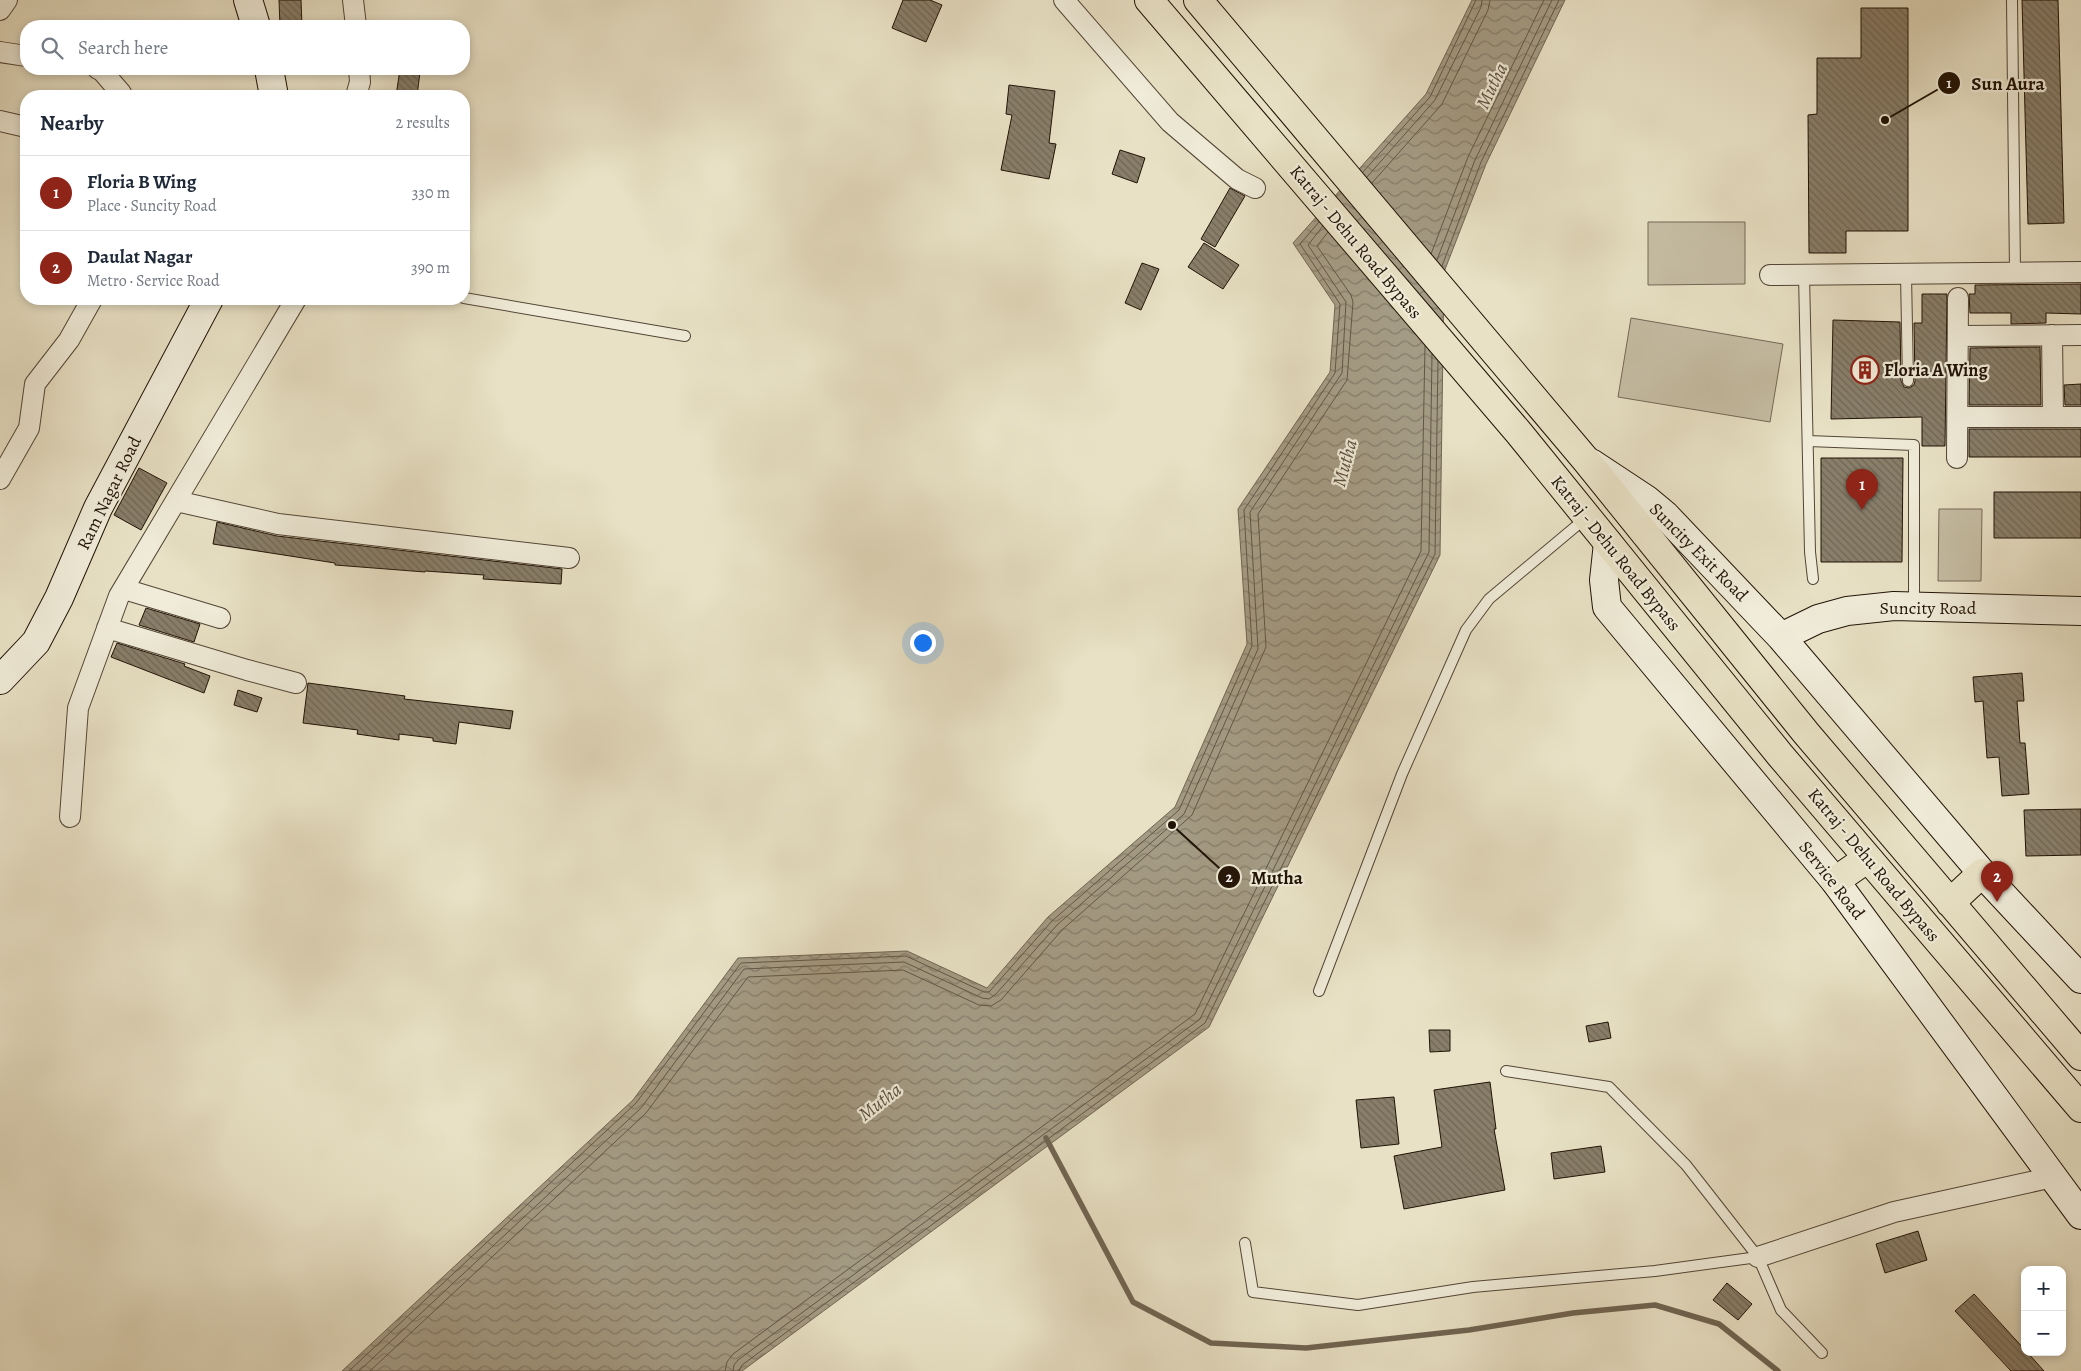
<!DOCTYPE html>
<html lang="en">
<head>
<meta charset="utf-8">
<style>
  body { margin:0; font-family:Alegreya,serif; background:#f6f6f7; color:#1f2937 }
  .controls { position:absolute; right:15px; bottom:15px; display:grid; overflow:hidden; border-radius:10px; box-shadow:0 2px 8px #0003 }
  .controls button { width:45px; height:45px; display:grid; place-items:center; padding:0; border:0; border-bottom:1px solid #e0e1e3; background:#fff; color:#1f2937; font:25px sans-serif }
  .you { position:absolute; left:922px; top:642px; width:18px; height:18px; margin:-12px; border:4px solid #fff; border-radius:50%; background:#1a73e8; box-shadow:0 0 0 8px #1a73e833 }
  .badge { display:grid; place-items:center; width:32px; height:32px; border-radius:50%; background:#8f2418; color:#fff; font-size:16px; font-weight:700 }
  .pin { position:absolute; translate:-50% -41px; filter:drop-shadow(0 1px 2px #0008) }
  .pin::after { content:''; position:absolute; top:26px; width:18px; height:15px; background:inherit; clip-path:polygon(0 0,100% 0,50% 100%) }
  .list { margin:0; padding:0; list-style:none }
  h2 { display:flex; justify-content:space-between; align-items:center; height:65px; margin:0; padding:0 20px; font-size:21px }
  h2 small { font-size:16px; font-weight:400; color:#747a83 }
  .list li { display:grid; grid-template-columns:32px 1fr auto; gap:15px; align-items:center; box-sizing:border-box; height:75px; padding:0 20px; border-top:1px solid #e0e1e3 }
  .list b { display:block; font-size:19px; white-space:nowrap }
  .list p { margin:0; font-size:16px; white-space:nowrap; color:#747a83 }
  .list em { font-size:16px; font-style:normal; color:#747a83 }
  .icon { flex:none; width:28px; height:28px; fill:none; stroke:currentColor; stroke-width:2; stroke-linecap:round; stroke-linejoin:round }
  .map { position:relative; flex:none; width:2081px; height:1371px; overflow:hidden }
  .search { position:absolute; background:#fff; box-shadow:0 2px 8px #0003; left:20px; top:20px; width:450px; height:55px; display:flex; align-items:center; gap:12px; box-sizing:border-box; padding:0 18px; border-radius:20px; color:#747a83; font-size:19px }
  .panel { position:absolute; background:#fff; box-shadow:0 2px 8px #0003; left:20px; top:90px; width:450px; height:215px; border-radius:20px }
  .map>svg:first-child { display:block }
  .park { fill:#c6bea5; stroke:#746856 }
  .water { fill:url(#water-waves); stroke:#706552 }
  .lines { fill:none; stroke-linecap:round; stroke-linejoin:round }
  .shore { stroke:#625745; stroke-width:1 }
  .stream { stroke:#706552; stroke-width:5.5 }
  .building { fill:url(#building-back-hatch); stroke:#211306 }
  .lane-casing { stroke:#534636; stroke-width:12 }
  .street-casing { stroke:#534636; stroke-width:22 }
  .secondary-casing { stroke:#211306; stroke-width:30 }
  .highway-casing { stroke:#211306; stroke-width:30 }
  .lane { stroke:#f0ecd9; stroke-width:10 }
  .street { stroke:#f0ecd9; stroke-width:20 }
  .secondary { stroke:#f0ecd9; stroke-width:28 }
  .highway { stroke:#e8e1c5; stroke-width:28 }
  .labels { text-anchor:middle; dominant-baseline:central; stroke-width:4.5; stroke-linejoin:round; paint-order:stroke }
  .street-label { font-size:18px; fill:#211306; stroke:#f0ecd9 }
  .poi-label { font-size:18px; font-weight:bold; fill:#211306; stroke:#f0ecd9; text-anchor:start }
  .water-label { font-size:19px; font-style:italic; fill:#5c503f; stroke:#f0ecd9 }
  .leader { fill:none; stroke:#211306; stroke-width:2 }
  .callout-dot { fill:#211306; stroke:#f0ecd9; stroke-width:2 }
  .mark-label { font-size:15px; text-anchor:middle; font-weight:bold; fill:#fff }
  .callout-label { font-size:19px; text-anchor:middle; font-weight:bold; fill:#211306; stroke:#f0ecd9; stroke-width:4.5; stroke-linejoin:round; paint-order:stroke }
</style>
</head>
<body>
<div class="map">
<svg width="2081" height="1371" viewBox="0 0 2081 1371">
  <defs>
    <pattern id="water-waves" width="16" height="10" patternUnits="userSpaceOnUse" patternTransform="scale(1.25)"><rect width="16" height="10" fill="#a49b84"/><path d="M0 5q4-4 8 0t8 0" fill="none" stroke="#857d6a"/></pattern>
    <pattern id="building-back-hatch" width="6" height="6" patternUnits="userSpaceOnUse" patternTransform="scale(1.25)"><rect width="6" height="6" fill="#887e69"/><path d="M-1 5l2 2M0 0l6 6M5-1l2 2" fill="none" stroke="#6f6654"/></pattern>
  </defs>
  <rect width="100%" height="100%" fill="#e8e1c5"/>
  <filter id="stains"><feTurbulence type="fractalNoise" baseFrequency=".004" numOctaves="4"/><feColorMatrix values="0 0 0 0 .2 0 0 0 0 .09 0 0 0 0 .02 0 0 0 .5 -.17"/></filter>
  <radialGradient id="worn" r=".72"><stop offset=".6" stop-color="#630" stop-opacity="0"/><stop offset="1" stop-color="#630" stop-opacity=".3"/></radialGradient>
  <path class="park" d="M1648 222H1745V284L1648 285Z
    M1631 318 1783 344 1770 422 1618 397Z
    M1939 509H1982L1981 581H1938Z"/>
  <path class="water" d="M1472 0H1565L1486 164 1444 272 1440 555 1209 1027 742 1371H342L633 1100 738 958 907 951 987 988 1048 917 1175 807 1247 644 1238 509 1330 372 1335 305 1293 243 1426 94Z"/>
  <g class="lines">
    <path class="shore" d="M1363 172 1430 97 1476 0
      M1367 177 1435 100 1481 7 1482 0
      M1372 183 1442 104 1488 10 1490 0
      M1431 254 1468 157 1544 0
      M1437 260 1475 160 1552 0
      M1442 266 1481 162 1559 0
      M349 1371 636 1103 741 963 906 956 984 992H989L1052 921 1179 810 1252 646 1244 510 1335 373 1340 304 1300 244 1319 222
      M359 1371 641 1108 744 969 904 962 982 998 989 999 996 994 1057 925 1184 814 1258 649 1250 512 1342 373 1346 302 1308 245 1323 226
      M370 1371 646 1113 748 977 903 970 979 1005 991 1006 1001 1000 1062 930 1192 815 1266 647 1258 514 1347 380 1353 302 1351 295 1317 246 1328 232
      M725 1371 727 1362 733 1354 1195 1014 1421 551 1425 346
      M733 1371 734 1365 738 1360 1200 1019 1429 552 1432 354
      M739 1371 742 1365 1205 1023 1435 554 1438 361"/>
    <path class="stream" d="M1046 1138 1133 1302 1211 1343 1306 1348 1469 1330 1573 1313 1655 1305 1719 1324 1778 1371"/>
  </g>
  <path class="building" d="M279 0H301L302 26H280Z
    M903 0H930L942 5 926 42 892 28Z
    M2022 0H2058L2064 223 2028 224Z
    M1861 8H1908V231H1846V253H1809L1808 115 1817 114V58H1861Z
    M400 69 420 72 417 96H396Z
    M1009 85 1055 91 1049 143 1056 144 1049 179 1001 170 1012 115 1006 114Z
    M1120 150 1145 158 1137 183 1112 174Z
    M1230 188 1245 196 1215 247 1201 239Z
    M1204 243 1239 265 1223 289 1188 267Z
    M1142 263 1159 269 1141 310 1125 303Z
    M2081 284V314L2046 313V323L2011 324V313H1970L1969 294H1975V285Z
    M1922 294H1947L1945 446H1922V417L1831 419 1833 320 1900 322 1901 381 1904 387 1909 388 1914 385 1915 381 1914 323H1922Z
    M2040 347 2041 405H1969L1970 348Z
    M2081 384V405H2065L2064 385Z
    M1969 429H2081V457H1969Z
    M1821 458H1903L1902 562H1821Z
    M139 468 167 483 141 530 114 515Z
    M1994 492H2081V538H1994Z
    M217 522 277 536 562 569 561 584 483 579 484 575 425 571V572L335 565V563L213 544Z
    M146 608 200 624 194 642 139 625Z
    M117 643 185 664 184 666 210 676 204 693 111 657Z
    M2022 673 2024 701H2017L2020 743H2025L2029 794 2002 796 1999 757 1987 758 1983 701 1975 702 1973 677Z
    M308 683 405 696 404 699 513 711 510 729 459 722 456 744 433 741V738L399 734V740L357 734 358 730 303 723Z
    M238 690 262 698 257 712 234 705Z
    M2081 809V855L2026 856 2024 810Z
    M1608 1022 1611 1038 1589 1042 1586 1026Z
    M1429 1030H1450V1051L1430 1052Z
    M1490 1082 1496 1129H1494L1505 1190 1404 1209 1394 1156 1442 1147 1434 1090Z
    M1394 1097 1399 1144 1361 1148 1356 1100Z
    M1601 1146 1605 1172 1554 1179 1551 1153Z
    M1918 1231 1927 1260 1885 1273 1876 1244Z
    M1727 1283 1752 1304 1738 1320 1713 1300Z
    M1974 1294 2025 1350V1352H2027L2044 1371H2011L1955 1311Z"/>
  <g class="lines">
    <defs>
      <path id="lane" d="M2012 0 2015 273
        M1906 274 1908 381
        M1804 275 1810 552 1813 579
        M464 298 685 336
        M1808 441 1914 445V605
        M1319 991 1402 774 1466 630 1489 599 1587 517
        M1506 1071 1609 1087 1686 1165 1758 1257 1781 1310 1822 1353
        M1245 1243 1253 1292 1358 1305 1473 1287 1655 1271 1758 1257"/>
      <path id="street" d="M353 0 356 26
        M1064 0 1170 122 1237 179 1255 188
        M0 10 7 0
        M0 52 26 56
        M98 69 102 71 121 93V96
        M356 96 360 82 359 69
        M0 121 26 127
        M1770 275 2081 272
        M2052 335 2053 416
        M1958 336 2081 335
        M1958 417H2081
        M1957 458 1958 298
        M0 479 29 428 35 384 69 340 92 299
        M176 501 278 524 569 558
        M124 589 220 618
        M107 628 247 670 296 683
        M70 817 78 708 119 596 296 299
        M1758 1257 1894 1212 2053 1177"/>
      <path id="secondary" d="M248 0 256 26
        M269 69 274 96
        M1591 463 1647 500 1665 515 1781 637 1982 873 2081 979
        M1608 543 1604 580 1607 607 1835 881 2081 1215
        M1781 637 1818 619 1847 611 1894 606 2081 611
        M0 680 36 642 59 598 98 508 209 299"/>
      <path id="highway" d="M1149 0 1519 433 1780 755 2081 1108
        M1198 0 1585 459 1806 733 2081 1056
        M1835 881 1868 858
        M1950 903 1982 873"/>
    </defs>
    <use href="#lane" class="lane-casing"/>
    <use href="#street" class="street-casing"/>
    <use href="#secondary" class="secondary-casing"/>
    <use href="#highway" class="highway-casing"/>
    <use href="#lane" class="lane"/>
    <use href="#street" class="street"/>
    <use href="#secondary" class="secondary"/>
    <use href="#highway" class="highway"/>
  </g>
  <defs>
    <symbol id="building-ring" viewBox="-11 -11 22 22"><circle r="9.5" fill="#f0ecd9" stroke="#8f2418" stroke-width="1.5"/><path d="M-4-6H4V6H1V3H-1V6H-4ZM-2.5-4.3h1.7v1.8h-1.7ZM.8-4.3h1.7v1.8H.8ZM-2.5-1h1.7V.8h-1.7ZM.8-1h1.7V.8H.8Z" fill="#8f2418"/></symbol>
  </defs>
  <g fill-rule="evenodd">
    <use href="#building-ring" x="1849" y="354" width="32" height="32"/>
  </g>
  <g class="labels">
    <g class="street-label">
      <text transform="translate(1356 242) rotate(50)">Katraj - Dehu Road Bypass</text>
      <text transform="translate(109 493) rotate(-64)">Ram Nagar Road</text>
      <text transform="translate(1699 552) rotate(45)">Suncity Exit Road</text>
      <text transform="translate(1616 553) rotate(51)">Katraj - Dehu Road Bypass</text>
      <text x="1928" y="608">Suncity Road</text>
      <text transform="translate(1874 865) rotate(50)">Katraj - Dehu Road Bypass</text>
      <text transform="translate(1832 880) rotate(52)">Service Road</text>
    </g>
    <g class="poi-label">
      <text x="1884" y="370">Floria A Wing</text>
    </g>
    <g class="water-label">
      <text transform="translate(1492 86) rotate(-64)">Mutha</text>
      <text transform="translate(1345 463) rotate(-75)">Mutha</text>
      <text transform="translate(880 1102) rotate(-38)">Mutha</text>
    </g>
  </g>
  <path class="leader" d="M1885 120L1949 83M1172 825L1229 877"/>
  <g class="callout-dot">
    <circle cx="1885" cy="120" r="5"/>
    <circle cx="1172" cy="825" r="5"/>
    <circle cx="1949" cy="83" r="12"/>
    <circle cx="1229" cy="877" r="12"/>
  </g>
  <g class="mark-label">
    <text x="1949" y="88">1</text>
    <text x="1229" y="882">2</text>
  </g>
  <g class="callout-label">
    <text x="2008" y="90">Sun Aura</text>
    <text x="1277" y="884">Mutha</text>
  </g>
  <rect width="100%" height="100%" filter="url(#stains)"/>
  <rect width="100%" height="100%" fill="url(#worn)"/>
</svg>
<div class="controls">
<button>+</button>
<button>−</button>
</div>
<div class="you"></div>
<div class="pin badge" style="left:1862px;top:510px">1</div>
<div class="pin badge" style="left:1997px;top:902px">2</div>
<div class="search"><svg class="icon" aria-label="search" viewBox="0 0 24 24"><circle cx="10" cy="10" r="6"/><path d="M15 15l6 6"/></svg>Search here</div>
<section class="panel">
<h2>Nearby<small>2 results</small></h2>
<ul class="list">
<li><span class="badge">1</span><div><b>Floria B Wing</b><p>Place · Suncity Road</p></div><em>330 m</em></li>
<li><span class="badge">2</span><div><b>Daulat Nagar</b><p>Metro · Service Road</p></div><em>390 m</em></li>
</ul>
</section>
</div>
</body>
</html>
